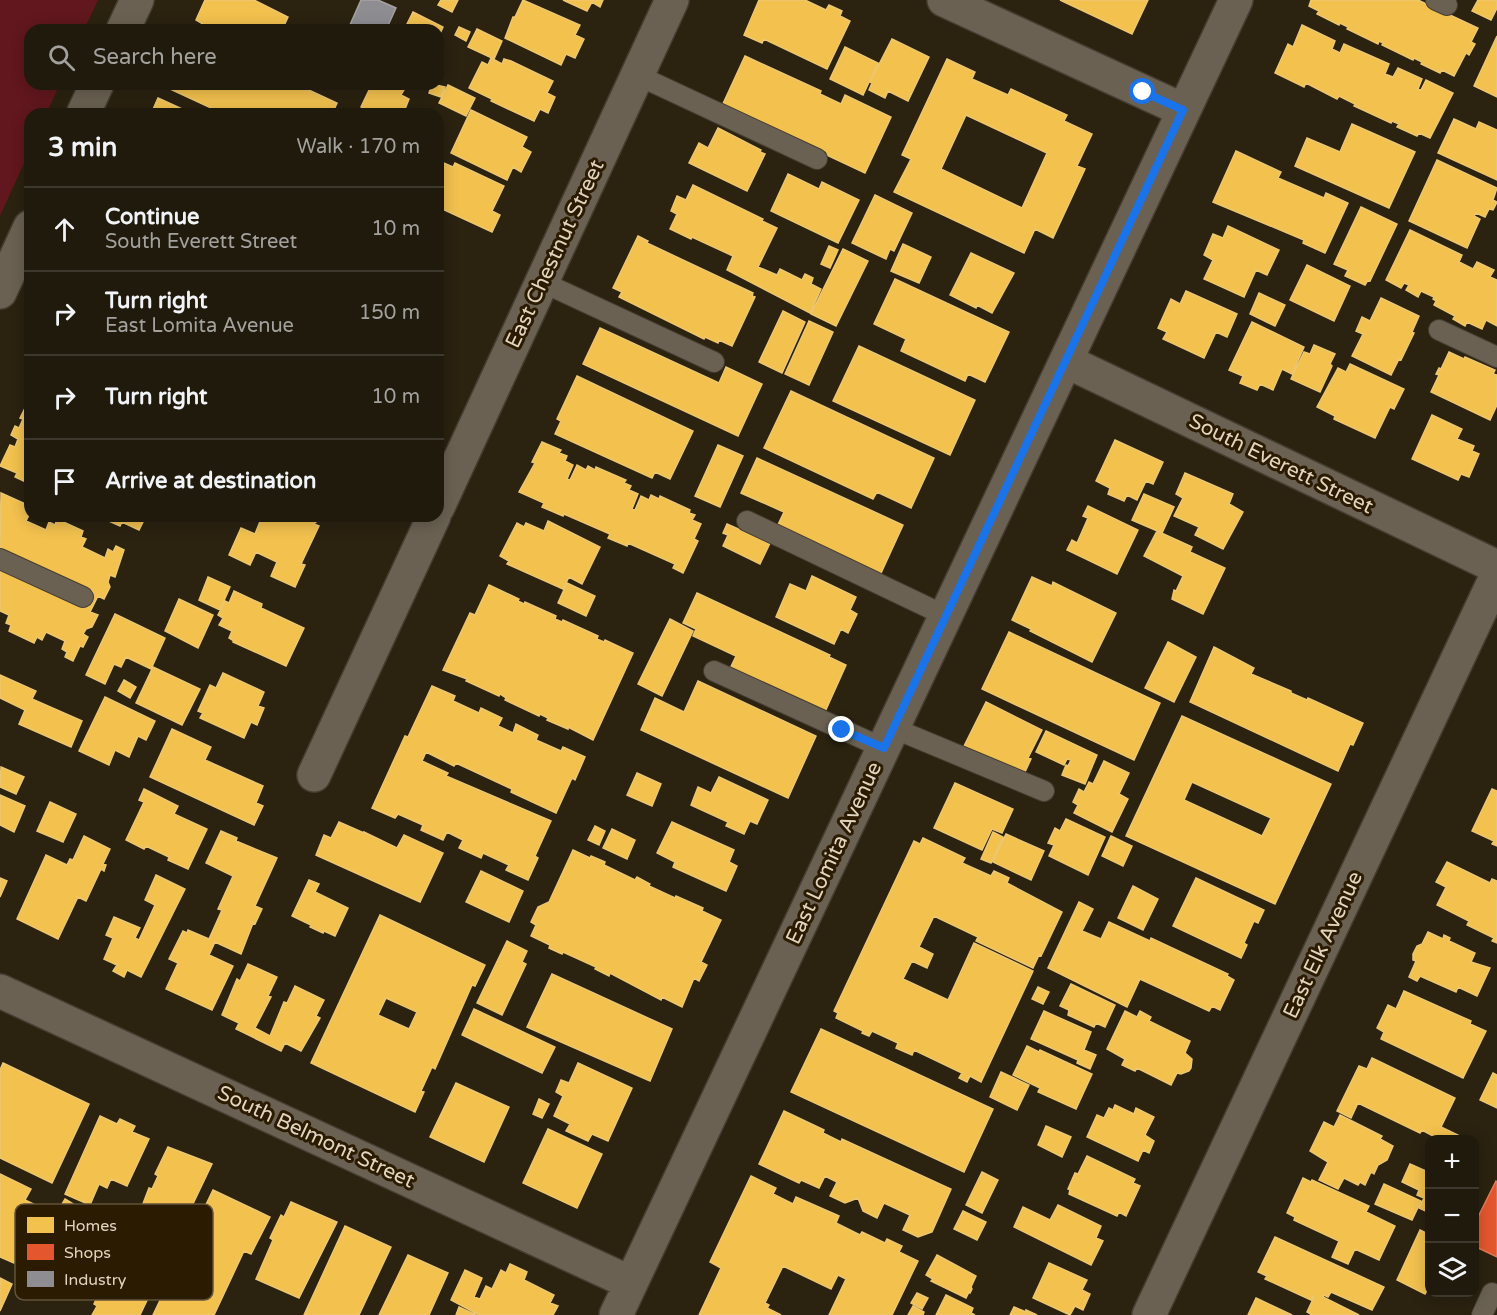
<!DOCTYPE html>
<html lang="en">
<head>
<meta charset="utf-8">
<style>
  body { margin:0; font-family:"Varela Round",sans-serif; background:#282315; color:#f1f3f6 }
  .controls { position:absolute; right:18px; bottom:18px; display:grid; overflow:hidden; border-radius:12px; box-shadow:0 3px 15px #0003 }
  .controls button { width:54px; height:54px; display:grid; place-items:center; padding:0; border:0; border-bottom:2px solid #3d382d; background:#201a0c; color:#f1f3f6; font:30px sans-serif }
  .stop { position:absolute; width:18px; height:18px; margin:-14px; border:4px solid #1a73e8; border-radius:50%; background:#fff }
  .stop.end { background:#1a73e8; border-color:#fff; box-shadow:0 2px 6px #0008 }
  .list { margin:0; padding:0; list-style:none }
  h2 { display:flex; justify-content:space-between; align-items:center; height:78px; margin:0; padding:0 24px; font-size:26px }
  h2 small { font-size:20px; font-weight:400; color:#a2a19d }
  .list li { display:grid; grid-template-columns:39px 1fr auto; gap:18px; align-items:center; box-sizing:border-box; height:84px; padding:0 24px; border-top:2px solid #3d382d }
  .list b { display:block; font-size:22px; white-space:nowrap }
  .list p { margin:0; font-size:20px; white-space:nowrap; color:#a2a19d }
  .list em { font-size:20px; font-style:normal; color:#a2a19d }
  .icon { flex:none; width:33px; height:33px; fill:none; stroke:currentColor; stroke-width:2; stroke-linecap:round; stroke-linejoin:round }
  .map { position:relative; flex:none; width:1497px; height:1315px; overflow:hidden }
  .search { position:absolute; background:#201a0c; box-shadow:0 3px 15px #0003; left:24px; top:24px; width:420px; height:66px; display:flex; align-items:center; gap:15px; box-sizing:border-box; padding:0 21px; border-radius:18px; color:#a2a19d; font-size:22px }
  .panel { position:absolute; background:#201a0c; box-shadow:0 3px 15px #0003; left:24px; top:108px; width:420px; height:414px; border-radius:18px }
  .map>svg:first-child { display:block }
  .green { fill:#61171d }
  .homes { fill:#f2c14e; stroke:#edc770; stroke-width:1.5; fill-rule:evenodd }
  .shops { fill:#e4572e; stroke:#e37d5a; stroke-width:1.5 }
  .industry { fill:#8d8d92; stroke:#a6a3a0; stroke-width:1.5 }
  .lines { fill:none; stroke-linecap:round; stroke-linejoin:round }
  .lane-casing { stroke:#443d30; stroke-width:22 }
  .street-casing { stroke:#443d30; stroke-width:36 }
  .lane { stroke:#6a6152; stroke-width:20 }
  .street { stroke:#6a6152; stroke-width:33 }
  .route { stroke:#1a73e8; stroke-width:8 }
  .labels { text-anchor:middle; dominant-baseline:central; stroke-width:6; stroke-linejoin:round; paint-order:stroke }
  .street-label { font-size:21px; fill:#e2d5bf; stroke:#2b1b00 }
  .key { fill:#2b1b00; stroke:#625339; stroke-width:1.5 }
  .key-label { font-size:16px; fill:#e2d5bf }
</style>
</head>
<body>
<div class="map">
<svg width="1497" height="1315" viewBox="0 0 1497 1315">
  <rect width="100%" height="100%" fill="#2b2210"/>
  <path class="green" d="M0 0H98L84 30H30V84H60L46 114H30V150L0 216Z"/>
  <path class="homes" d="M205 0H254L288 17 282 30H208L201 27 203 24 196 20Z
    M441 0H458L452 12 438 5Z
    M523 0 580 25 575 35 584 39 575 58 566 54 561 65 505 38 513 17H515Z
    M563 0H603L600 7 592 2 587 11Z
    M759 0H805L826 10 829 5 842 11 840 16 850 21 827 69 764 39 762 43 744 35Z
    M1060 0H1148L1132 34Z
    M1311 0H1418L1478 28 1471 42 1475 44 1469 55 1466 53 1454 76 1442 70 1440 73 1421 64 1422 62 1414 58 1413 60 1382 45 1383 43 1379 41 1378 44 1347 29 1348 27 1340 23 1339 25 1317 14 1319 11 1309 6Z
    M1478 0H1497V8L1491 20 1472 11Z
    M413 12 443 27 438 38V30H404Z
    M1302 25 1335 41 1332 49 1340 53 1344 44 1389 64 1385 74 1393 77 1398 68 1422 79 1418 89 1421 90 1426 80 1453 93 1430 138 1419 133 1417 136 1397 127 1399 124 1392 121 1391 123 1354 106 1355 104 1339 96 1337 99 1306 83 1304 87 1275 73 1288 44 1293 47Z
    M459 27 470 32 466 41 455 35Z
    M477 29 502 41 494 59 468 47Z
    M1497 36V97L1474 86Z
    M892 39 929 57 908 101 888 91 885 98 869 90 872 83 870 82Z
    M845 47 878 63 863 95 830 79Z
    M745 56 821 91 820 94 841 104 845 95 891 117 865 173 722 106Z
    M491 58 502 64 504 59 511 61 553 81 547 93 555 97 548 113 540 109 534 121 491 101 492 99 469 88 482 62 488 65Z
    M947 59 975 72 972 79 1008 95 1011 89 1067 115 1064 121 1092 134 1077 166 1085 169 1053 238 1035 229 1024 253 894 192 911 159 902 155ZM966 115 1047 153 1022 208 941 169Z
    M167 84H296L337 103 332 114H224L166 87Z
    M372 84H397L405 88 401 95 409 99 403 114H374L361 107Z
    M432 84 445 87 441 97 429 93Z
    M448 85 475 98 466 116 439 103Z
    M158 98 193 114H151Z
    M471 110 527 137 522 147 531 152 521 172 513 167 507 180 451 153Z
    M1454 119 1476 129 1479 122 1497 130V180L1438 153Z
    M1352 124 1415 152 1389 208 1295 166 1307 138 1340 152Z
    M718 128 761 150 760 152 765 154 747 191 689 163 699 143 708 148Z
    M1236 151 1281 172 1278 178 1324 198 1326 193 1348 203 1325 253 1303 243 1304 240 1213 202Z
    M1437 160 1497 188 1493 200 1497 202 1493 210 1489 209 1485 217 1476 213 1474 216 1480 219 1467 248 1409 221Z
    M439 161 453 167 455 163 504 186 492 211 500 215 492 232 438 207Z
    M788 174 819 189 822 182 859 200 838 243 771 211Z
    M693 185 763 219 762 221 777 228 758 267 777 275 780 269 802 280 805 274 813 278 811 284 821 289 810 313 727 270 733 256 692 237 691 239 670 229 677 214 671 211 677 196 686 200Z
    M875 195 912 213 894 251 890 249 886 259 852 243Z
    M1361 207 1397 224 1370 281 1368 280 1365 285 1345 276 1348 270 1334 264Z
    M1228 226 1279 250 1267 275 1256 270 1244 297 1204 279 1213 260 1204 255 1213 234 1223 238Z
    M1410 230 1462 255 1459 262 1473 269 1477 262 1494 270 1490 277 1497 280V326L1486 320 1482 329 1467 322 1465 326 1453 319 1455 316 1434 305 1436 301 1433 299 1434 297 1421 291 1418 297 1406 290 1409 285 1404 283 1401 288 1386 280Z
    M638 236 648 241 647 243 753 293 752 296 755 297 732 346 719 340 718 343 705 337 704 339 619 297 622 292 613 288Z
    M903 244 931 257 919 283 891 271Z
    M829 246 838 250 830 268 821 264Z
    M843 249 868 261 836 326 811 314Z
    M971 253 1014 273 992 313 977 305 976 308 950 295Z
    M1307 265 1350 286 1334 321 1290 300Z
    M895 279 1009 332 985 382 968 374 965 381 901 351 906 339 874 324Z
    M1186 291 1237 314 1227 337 1216 332 1204 358 1163 339 1167 332 1158 328 1171 299 1180 304Z
    M1259 293 1285 305 1275 326 1250 314Z
    M1381 298 1419 316 1412 332 1414 333 1401 360 1399 359 1391 375 1352 356 1363 334 1356 331 1362 317 1370 321Z
    M783 311 805 322 782 373 759 362Z
    M809 321 833 332 809 385 785 374Z
    M1252 322 1304 347 1292 374 1282 369 1273 390 1260 384 1257 390 1240 383 1243 376 1229 370Z
    M600 328 719 383 726 367 762 384 738 436 583 364Z
    M1314 345 1335 354 1330 364 1332 366 1320 392 1291 379 1304 352 1310 354Z
    M859 346 975 400 950 455 833 401Z
    M1449 352 1464 359 1465 357 1495 370 1493 374 1497 375V405L1490 420 1431 392 1439 375 1436 374 1439 368 1441 369Z
    M1350 364 1404 389 1394 409 1390 407 1375 438 1334 419 1335 416 1317 407 1338 368 1346 372Z
    M577 376 693 431 670 479 655 472 652 478 555 434 561 421 557 419Z
    M791 391 934 458 911 508 877 492 873 499 764 448Z
    M27 404 30 406V484L15 477 17 473 0 466 10 445 15 447 18 439 11 435 15 426 19 428 23 419 20 418Z
    M1432 415 1462 429 1457 439 1474 446 1472 451 1479 454 1469 477 1461 474 1458 480 1412 459Z
    M1115 440 1163 462 1153 484 1146 481 1137 500 1127 495 1124 501 1108 494 1110 488 1096 481Z
    M542 442 561 450 559 453 567 456 565 461 573 465 567 479 570 480 577 465 586 470 588 466 595 470 596 467 626 480 624 483 631 486 629 490 638 494 632 509 635 510 641 496 649 500 651 495 659 499 660 496 690 510 689 513 695 515 692 520 701 524 694 539 698 541 683 573 673 568 675 564 628 543 627 546 608 538 610 534 564 514 563 516 542 507 544 503 519 492 535 463 532 462Z
    M718 445 743 456 720 507 695 496Z
    M757 458 903 525 881 573 878 572 877 574 774 533 784 512 741 493Z
    M1185 473 1233 494 1229 504 1243 512 1223 549 1195 535 1199 527 1174 516 1183 498 1176 494Z
    M1 493 28 505 25 511 30 513 26 521 46 530 49 522 55 525 57 519 83 531 81 537 86 539 82 547 105 558 108 549 113 552 116 546 124 550 115 577 110 575 108 582 110 587 104 599 98 596 90 612 98 615 92 627 86 629 83 634 88 637 83 647 80 646 73 661 65 657 67 652 62 649 65 641 46 632 42 640 37 637 34 643 9 631 11 625 6 623 9 615 0 611V569L83 608 90 592 0 550Z
    M1144 494 1174 507 1162 533 1132 520Z
    M1088 506 1138 530 1117 574 1067 550 1072 540 1077 543 1088 518 1083 516Z
    M103 516H146L139 530 122 522 120 526 102 518Z
    M255 516H302L316 522 314 524 319 526 301 564 305 565 295 587 271 576 277 562 256 552 250 565 229 555 241 528 255 534 261 519Z
    M548 521 600 547 582 584 569 577 563 589 507 564 509 561 500 556 517 523 524 527 526 523 544 531Z
    M727 524 770 543 760 564 723 546 728 535 723 533Z
    M1157 531 1192 547 1190 552 1225 568 1203 614 1172 599 1174 590 1176 591 1183 576 1144 556Z
    M812 576 856 597 850 610 857 614 848 633 841 629 834 644 776 617 790 584 806 591Z
    M208 577 230 587 220 610 199 600Z
    M1032 577 1052 586 1053 582 1116 613 1092 662 1030 631 1031 629 1012 620Z
    M567 583 595 596 586 616 558 603Z
    M489 585 519 599 518 601 524 604 525 602 556 616 555 619 562 622 563 620 598 636 597 639 604 642 605 640 633 653 593 740 568 727V729L547 720 548 718 540 714 539 716 505 700 506 698 500 694 499 696 466 681 467 679 443 670 470 613 475 615Z
    M234 591 262 604 261 608 304 628 286 666 233 642 234 641 229 638 232 631 219 625 223 618 218 615 225 601 229 603Z
    M697 593 830 655 829 657 846 665 824 714 727 675 736 656 693 636 696 629 683 623Z
    M179 599 213 615 198 648 165 631Z
    M115 614 165 638 151 669 126 657 121 667 114 664 105 684 86 675Z
    M670 619 693 631 662 696 638 684Z
    M1009 632 1160 703 1134 760 982 689Z
    M1168 642 1196 657 1174 702 1145 688Z
    M1214 647 1254 668 1251 674 1291 691V693L1307 700 1308 698 1363 723 1353 745 1350 744 1338 771 1190 702Z
    M153 667 200 689 182 725 136 703Z
    M223 673 264 692 258 706 264 708 257 725 251 722 244 738 200 718 203 713 198 711 210 685 216 688Z
    M0 675 36 691 32 699 82 721 71 747 19 724 25 710 0 698Z
    M124 680 136 687 130 698 118 691Z
    M698 681 816 736 788 798 641 730 655 698 684 712Z
    M432 686 455 696 453 701 479 713 481 708 502 718 498 726 513 733 516 724 538 735 536 740 561 751 563 747 585 757 575 780 572 778 556 813 511 792 512 789 456 763 454 766 426 752 422 761 448 773 446 776 551 821 535 856 538 858 528 880 506 870 509 865 483 853 481 858 459 848 463 840 447 832 443 840 421 830 423 825 398 814 395 818 372 808 405 736 408 737Z
    M105 697 155 721 146 740 138 736 129 757 115 750 109 765 79 751Z
    M986 702 1042 730 1028 758 1031 759 1024 774 963 748Z
    M1182 716 1331 784 1275 904 1126 836ZM1192 782 1271 818 1262 836 1184 800Z
    M172 729 211 747 205 760 263 786 256 803 263 806 254 825 150 777Z
    M1046 731 1097 755 1085 784 1062 775 1066 765 1068 766 1071 760 1067 759 1064 765 1036 752Z
    M1104 761 1129 773 1119 794 1128 799 1112 832 1074 813 1078 805 1073 802 1079 789 1084 792 1089 782 1093 784Z
    M1 767 24 777 16 794 0 787Z
    M637 773 661 784 652 806 627 795Z
    M719 777 768 800 757 824 750 821 744 834 726 826 728 822 691 805 698 787 711 793Z
    M955 783 1013 809 1002 833 992 829 982 850 934 828Z
    M144 789 178 806 174 814 207 829 188 869 168 860 169 857 146 846 144 849 126 840 144 802 139 800Z
    M1492 789 1497 791V846L1492 844 1494 841 1472 831Z
    M0 795 25 806 14 832 0 825Z
    M50 802 76 814 63 842 37 831Z
    M1066 819 1105 837 1088 875 1049 856 1054 845 1048 843 1055 828 1060 831Z
    M339 822 364 833V832L397 848 404 835 443 853 420 902 316 855 324 835 331 838Z
    M672 822 734 850 729 862 737 866 726 891 673 867 675 862 657 853Z
    M595 826 605 831 599 845 588 840Z
    M612 829 635 840 627 859 603 848Z
    M221 831 237 838 236 841 277 858 255 906 262 909 255 924 253 923 241 954 215 942 209 955 233 966 212 1010 166 989 178 963 169 959 183 931 187 933 188 930 209 939 222 910 218 909 233 876 206 863Z
    M993 832 1003 837 991 863 981 859Z
    M1006 834 1044 851 1031 880 993 862Z
    M84 836 110 849 103 864 106 865 104 871 101 869 86 901 78 897 58 939 17 919 46 855 67 865 70 859 73 860Z
    M1111 836 1132 846 1123 866 1102 856Z
    M923 838 965 858 962 863 991 876 994 871 1009 878 1007 883 1062 912 1041 956 1039 955 1033 968 976 941 978 937 934 916 919 947 933 954 927 968 912 961 903 979 948 1000 974 943 1033 971 981 1082 970 1076 967 1082 959 1078 962 1073 914 1050 912 1055 896 1048 898 1043 872 1031 869 1036 862 1033 863 1031 836 1018 838 1013 834 1011 914 841 920 844Z
    M573 850 590 858 591 856 605 862 604 865 635 880 637 877 650 884 649 886 675 898 676 896 703 908 702 911 721 920 701 962 707 965 699 981 694 978 682 1007 662 997 661 1000 610 973 609 976 595 969 596 967 563 952 562 954 549 948 550 945 531 936 536 925 531 922 538 907 549 902Z
    M1447 862 1490 883 1492 879 1497 881V943L1492 941 1494 938 1467 925 1469 921 1437 905 1446 887 1436 882Z
    M481 871 523 891 509 922 466 902Z
    M156 875 185 889 141 977 127 970 124 977 113 971 117 965 104 959 113 938 106 935 114 917 140 928 135 938 139 940 155 905 145 900Z
    M0 878 7 881 0 897Z
    M1196 878 1264 910 1258 923 1254 921 1244 943 1247 945 1241 958 1173 926Z
    M309 880 319 884 315 892 348 908 335 936 324 931 323 933 310 927 311 925 292 916Z
    M1133 886 1158 899 1143 930 1118 918Z
    M1079 902 1093 909 1082 931 1101 939 1109 922 1150 941 1151 938 1228 974 1227 976 1234 980 1220 1010 1212 1006 1209 1011 1140 979 1127 1007 1048 968Z
    M380 915 485 965 475 986 472 985 435 1069 432 1067 421 1091 424 1092 415 1112 311 1063ZM386 998 417 1012 409 1029 378 1015Z
    M1428 932 1443 939 1444 935 1450 938 1449 941 1475 953 1471 962 1490 968 1477 996 1458 987 1456 992 1420 976 1417 981 1409 977 1416 961 1413 960V954L1417 946 1422 944Z
    M507 941 527 951 522 962 526 964 502 1015 477 1003Z
    M248 964 277 977 268 996 271 997 255 1028 270 1036 284 1002 287 1003 295 986 324 1000 316 1016 320 1018 301 1051 285 1043 281 1051 236 1029 239 1023 222 1015 237 979 240 981Z
    M552 974 672 1029 650 1081 527 1027Z
    M1071 984 1115 1005 1105 1027 1096 1023 1094 1027 1068 1015 1069 1010 1060 1006Z
    M1038 987 1049 992 1043 1004 1032 999Z
    M1404 991 1471 1021 1470 1024 1486 1031 1463 1078 1381 1039 1384 1032 1377 1028 1388 1005 1396 1009Z
    M474 1009 555 1047 542 1073 462 1035Z
    M1044 1011 1091 1032 1084 1050 1096 1055 1090 1069 1077 1063 1078 1060 1031 1039Z
    M1125 1011 1137 1017 1140 1011 1151 1017 1149 1021 1190 1041 1185 1053 1192 1059 1191 1068 1189 1071 1181 1074 1177 1073 1171 1085 1137 1068 1135 1071 1122 1065 1125 1059 1107 1049Z
    M821 1029 993 1109 964 1172 791 1092Z
    M1027 1046 1039 1052 1040 1050 1092 1074 1076 1109 1038 1092 1040 1088 1013 1075Z
    M1372 1058 1455 1098 1441 1127 1468 1140H1434L1435 1137 1422 1130 1420 1133 1358 1103 1351 1118 1337 1111 1359 1066 1367 1069Z
    M3 1063 89 1104 52 1183 0 1158V1070Z
    M578 1063 632 1088 608 1141 592 1134 588 1141 566 1131 570 1124 554 1116 563 1096 556 1092 561 1080 569 1083Z
    M1001 1072 1029 1085 1017 1110 990 1097Z
    M1493 1073 1497 1075V1108L1480 1100Z
    M456 1083 509 1107 484 1162 430 1137Z
    M539 1099 549 1104 542 1118 533 1114Z
    M1115 1105 1134 1114 1136 1108 1154 1117 1145 1135 1154 1141 1149 1153 1143 1150 1138 1161 1087 1137 1097 1115 1104 1118 1109 1108 1113 1110Z
    M784 1111 824 1130 823 1133 841 1142 842 1139 951 1189 932 1232 918 1237 903 1230 910 1215 884 1203 877 1218 863 1211 858 1198 845 1203 830 1196 837 1182 825 1176 819 1188 801 1180 799 1183 759 1164Z
    M1340 1115 1382 1136 1380 1139 1393 1146 1387 1160 1378 1165 1374 1174 1371 1172 1365 1185 1360 1182 1358 1185 1344 1178 1338 1189 1319 1180 1328 1162 1310 1151 1324 1122 1334 1127Z
    M100 1116 117 1124 120 1119 135 1126 132 1132 149 1139 127 1186 111 1179 107 1188 99 1184 90 1205 65 1194Z
    M1046 1126 1071 1137 1062 1157 1038 1145Z
    M548 1129 602 1154 577 1208 523 1183Z
    M168 1147 212 1164 140 1315H92L97 1306 94 1304 102 1286 105 1287 112 1273 109 1272 118 1253 121 1254 128 1240 125 1238 133 1221 136 1222 149 1188 152 1189 158 1176 155 1174Z
    M1087 1156 1135 1179 1133 1183 1140 1186 1126 1216 1119 1212 1117 1216 1069 1194 1070 1190 1068 1189 1075 1173 1078 1174Z
    M1410 1164 1428 1172 1430 1169V1213L1419 1208 1424 1198 1417 1195 1419 1190 1402 1182Z
    M982 1172 998 1180 982 1213 966 1205Z
    M0 1174 31 1189 25 1200 40 1207 14 1263 0 1257Z
    M751 1176 776 1188 773 1194 793 1204 796 1197 839 1216 836 1223 860 1235 862 1232 885 1243 887 1239 902 1246 899 1252 918 1261 892 1315H829L846 1279 838 1275 831 1289 783 1266 765 1303 769 1305 767 1308 781 1315H699L721 1268 710 1262Z
    M1303 1178 1311 1182 1312 1180 1369 1206 1366 1212 1395 1226 1379 1260 1355 1249 1348 1264 1332 1257 1339 1241 1294 1220 1295 1217 1287 1213Z
    M1384 1184 1421 1201 1412 1220 1375 1204Z
    M213 1190 270 1217 251 1254 244 1251 214 1315H153Z
    M65 1199 75 1205 69 1217 58 1211Z
    M291 1202 337 1222 299 1298 256 1279 273 1240 270 1238 281 1215 284 1217Z
    M1058 1205 1101 1226 1096 1238 1103 1241 1091 1265 1014 1227 1023 1207 1050 1220Z
    M963 1211 986 1222 977 1240 954 1229Z
    M345 1226 391 1247 359 1315H304Z
    M1420 1230 1430 1235V1285L1425 1294 1397 1280Z
    M1275 1237 1384 1287 1372 1310 1331 1292 1328 1297 1324 1295 1323 1297 1359 1315H1312L1307 1312 1314 1297 1313 1296 1311 1300 1265 1279 1267 1276 1258 1272Z
    M408 1255 448 1273 429 1315H379Z
    M937 1255 976 1276 971 1287 972 1289 970 1293 969 1292 966 1298 931 1281 933 1279 926 1275Z
    M1049 1263 1087 1280 1082 1290 1090 1294 1083 1310 1075 1306 1070 1315 1033 1298Z
    M510 1264 527 1272 524 1280 554 1295 550 1303 558 1306 553 1315H479L451 1300 465 1270 482 1278 474 1297 480 1299 486 1286 492 1289 501 1270 506 1273Z
    M0 1278 12 1284 0 1311Z
    M917 1293 928 1298 922 1309 911 1303Z
    M946 1295 973 1308 971 1313 975 1315H936Z
    M1256 1298 1292 1315H1248Z
    M913 1306 924 1312 923 1315H908Z
    M459 1307 476 1315H456Z
    M1014 1307 1026 1312V1310L1037 1315H1010Z"/>
  <path class="shops" d="M1496 1181 1497 1182V1257L1474 1246V1225Z"/>
  <path class="industry" d="M361 0H378L396 8 386 30H356L349 27Z"/>
  <g class="lines">
    <defs>
      <path id="lane" d="M1436 0 1447 5
        M637 75 817 159
        M542 282 714 362
        M1439 330 1497 357
        M747 521 946 616
        M0 559 83 597
        M714 671 883 748
        M893 728 1044 791
        M1482 1315 1492 1293"/>
      <path id="street" d="M944 0 1183 110
        M123 30 137 0
        M83 114 97 84
        M0 292 30 227
        M1066 361 1497 567
        M438 507 672 0
        M314 775 434 516
        M0 991 631 1283
        M616 1315 1236 0
        M1149 1315 1497 575"/>
    </defs>
    <use href="#lane" class="lane-casing"/>
    <use href="#street" class="street-casing"/>
    <use href="#lane" class="lane"/>
    <use href="#street" class="street"/>
  </g>
  <g class="lines">
    <path class="route" d="M842 730 884 748 1183 110 1143 92"/>
  </g>
  <g class="labels">
    <g class="street-label">
      <text transform="translate(555 254) rotate(-65)">East Chestnut Street</text>
      <text transform="translate(1281 464) rotate(26)">South Everett Street</text>
      <text transform="translate(834 853) rotate(-65)">East Lomita Avenue</text>
      <text transform="translate(1323 945) rotate(-65)">East Elk Avenue</text>
      <text transform="translate(316 1137) rotate(25)">South Belmont Street</text>
    </g>
  </g>
  <rect x="15" y="1204" width="198" height="96" rx="9" class="key"/>
  <rect x="27" y="1217" width="27" height="16" fill="#f2c14e"/>
  <rect x="27" y="1244" width="27" height="16" fill="#e4572e"/>
  <rect x="27" y="1271" width="27" height="16" fill="#8d8d92"/>
  <g class="key-label">
    <text x="64" y="1231">Homes</text>
    <text x="64" y="1258">Shops</text>
    <text x="64" y="1285">Industry</text>
  </g>
</svg>
<div class="controls">
<button>+</button>
<button>−</button>
<button><svg class="icon" aria-label="layers" viewBox="0 0 24 24"><path d="M12 4l9 5-9 5-9-5zM3 14l9 5 9-5"/></svg></button>
</div>
<div class="stop" style="left:1143px;top:92px"></div>
<div class="stop end" style="left:842px;top:730px"></div>
<div class="search"><svg class="icon" aria-label="search" viewBox="0 0 24 24"><circle cx="10" cy="10" r="6"/><path d="M15 15l6 6"/></svg>Search here</div>
<section class="panel">
<h2>3 min<small>Walk · 170 m</small></h2>
<ul class="list">
<li><svg class="icon" aria-label="ahead" viewBox="0 0 24 24"><path d="M12 20V5M6 11l6-6 6 6"/></svg><div><b>Continue</b><p>South Everett Street</p></div><em>10 m</em></li>
<li><svg class="icon" aria-label="right" viewBox="0 0 24 24"><path d="M7 20v-9h11M14 6l5 5-5 5"/></svg><div><b>Turn right</b><p>East Lomita Avenue</p></div><em>150 m</em></li>
<li><svg class="icon" aria-label="right" viewBox="0 0 24 24"><path d="M7 20v-9h11M14 6l5 5-5 5"/></svg><div><b>Turn right</b></div><em>10 m</em></li>
<li><svg class="icon" aria-label="arrive" viewBox="0 0 24 24"><path d="M6 21V4h12l-3 4 3 4H6"/></svg><div><b>Arrive at destination</b></div></li>
</ul>
</section>
</div>
</body>
</html>
